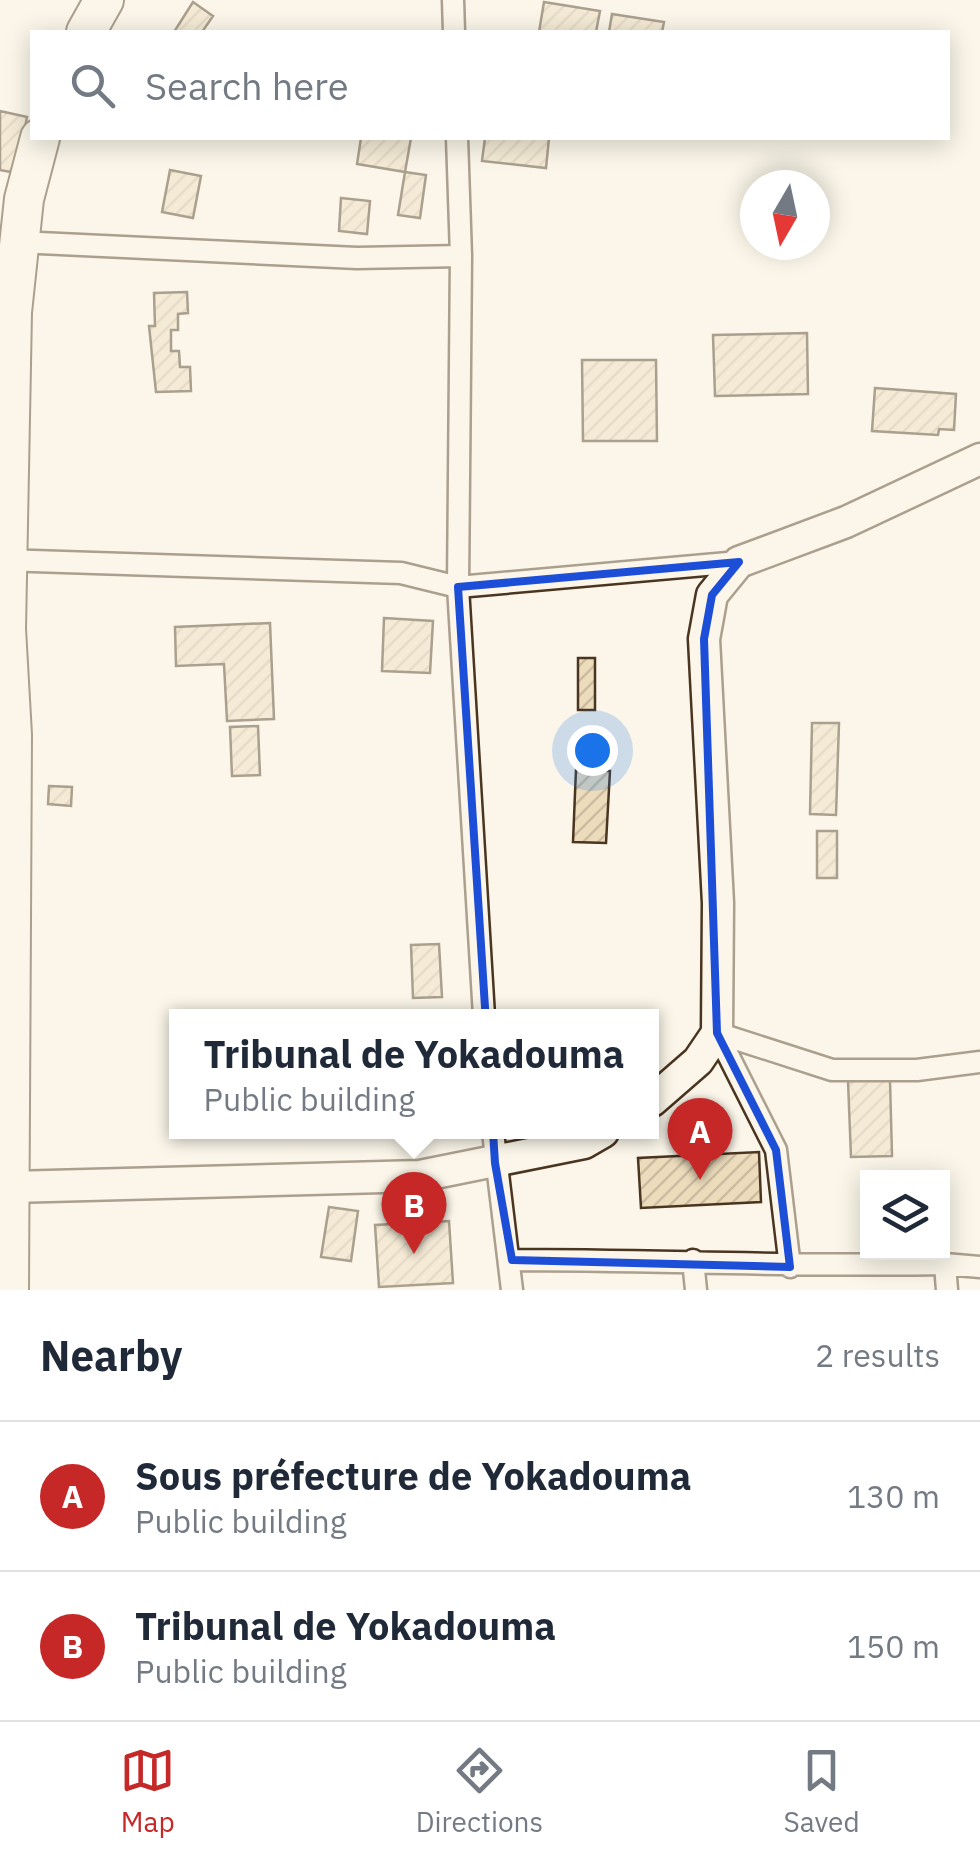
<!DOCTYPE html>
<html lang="en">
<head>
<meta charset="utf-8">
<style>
  body { margin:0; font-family:"IBM Plex Sans",sans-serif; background:#f6f6f7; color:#1f2937 }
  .controls { position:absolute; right:30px; bottom:30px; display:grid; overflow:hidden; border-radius:0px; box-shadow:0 5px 25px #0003 }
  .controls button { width:90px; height:90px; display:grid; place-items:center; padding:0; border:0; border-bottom:2px solid #e0e1e3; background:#fff; color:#1f2937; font:50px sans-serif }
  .compass { position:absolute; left:740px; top:170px; width:90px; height:90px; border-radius:50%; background:#fff; box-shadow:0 5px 25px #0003; rotate:189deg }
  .you { position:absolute; left:592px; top:750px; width:35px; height:35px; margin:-25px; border:8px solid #fff; border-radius:50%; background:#1a73e8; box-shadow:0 0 0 15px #1a73e833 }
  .badge { display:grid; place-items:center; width:65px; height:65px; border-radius:50%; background:#c62828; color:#fff; font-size:32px; font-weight:700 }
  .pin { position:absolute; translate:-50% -82px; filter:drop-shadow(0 2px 5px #0008) }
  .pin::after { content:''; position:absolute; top:52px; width:35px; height:30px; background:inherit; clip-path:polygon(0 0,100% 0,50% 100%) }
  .popup { position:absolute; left:169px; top:1009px; width:490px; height:130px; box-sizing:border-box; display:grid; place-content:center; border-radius:0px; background:#fff; filter:drop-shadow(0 2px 8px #0005); font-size:32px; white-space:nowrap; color:#747a83 }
  .popup b { font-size:38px; color:#1f2937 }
  .popup::after { content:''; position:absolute; left:50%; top:100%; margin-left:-20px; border:20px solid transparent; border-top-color:#fff }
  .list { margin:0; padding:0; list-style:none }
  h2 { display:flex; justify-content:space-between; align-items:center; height:130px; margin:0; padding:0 40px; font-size:42px }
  h2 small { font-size:32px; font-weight:400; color:#747a83 }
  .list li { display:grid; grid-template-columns:65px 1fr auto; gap:30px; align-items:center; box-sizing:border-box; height:150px; padding:0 40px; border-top:2px solid #e0e1e3 }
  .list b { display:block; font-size:38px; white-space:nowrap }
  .list p { margin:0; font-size:32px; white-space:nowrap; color:#747a83 }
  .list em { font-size:32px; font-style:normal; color:#747a83 }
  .icon { flex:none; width:55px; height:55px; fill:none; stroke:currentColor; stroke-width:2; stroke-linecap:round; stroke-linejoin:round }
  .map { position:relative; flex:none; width:980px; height:1290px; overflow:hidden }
  .search { position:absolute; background:#fff; box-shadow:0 5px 25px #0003; left:30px; right:30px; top:30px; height:110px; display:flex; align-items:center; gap:25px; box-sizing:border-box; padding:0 35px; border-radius:0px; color:#747a83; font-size:38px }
  .sheet { height:430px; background:#fff }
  nav { display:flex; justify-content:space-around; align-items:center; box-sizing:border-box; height:140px; border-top:2px solid #e0e1e3; background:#fff; font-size:28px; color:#747a83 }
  nav a { display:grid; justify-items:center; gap:5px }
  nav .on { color:#c62828 }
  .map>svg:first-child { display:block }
  .building { fill:url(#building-hatch); stroke:#4a3520; stroke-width:2.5 }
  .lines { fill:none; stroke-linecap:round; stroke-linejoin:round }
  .street-casing { stroke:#4a3520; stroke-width:25 }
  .secondary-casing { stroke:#4a3520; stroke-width:35 }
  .highway-casing { stroke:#4a3520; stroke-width:42 }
  .street { stroke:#fbf6e9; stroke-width:20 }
  .secondary { stroke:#fbf6e9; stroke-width:30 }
  .highway { stroke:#fbf6e9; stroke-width:38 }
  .marked { fill:none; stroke:#1d4ed8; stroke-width:8; stroke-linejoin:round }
</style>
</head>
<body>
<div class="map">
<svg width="980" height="1290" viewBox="0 0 980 1290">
  <defs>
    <pattern id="building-hatch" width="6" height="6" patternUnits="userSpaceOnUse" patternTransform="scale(2.5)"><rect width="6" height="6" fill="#ecdcbc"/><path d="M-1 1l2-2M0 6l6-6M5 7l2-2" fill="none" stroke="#ccbda1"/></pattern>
  </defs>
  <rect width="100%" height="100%" fill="#fbf6e9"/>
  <path class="building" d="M193 2 213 16 202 32H174Z
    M544 2 600 11 596 32H539Z
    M612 14 664 22 662 32H609Z
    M0 111 27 117 16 173 0 170Z
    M361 138H411L405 172 357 164Z
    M485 138H549L546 168 482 161Z
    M170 170 201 176 193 218 162 212Z
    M405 172 426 175 420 218 398 215Z
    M341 198 370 201 367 234 339 231Z
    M187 292 188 313 178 314V330H171V351H179L180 367H190L191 391 156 392 149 326H155L154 293Z
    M807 333 808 394 715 396 713 335Z
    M582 360H656L657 441H583Z
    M875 388 956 394 954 430 939 429 938 435 872 431Z
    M384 618 433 621 430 673 382 671Z
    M270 623 274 719 227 721 224 664 176 666 175 627Z
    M578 658H595V710H578Z
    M812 723H839L836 815 810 814Z
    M258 726 260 775 232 776 230 727Z
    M576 769 610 771 606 843 573 842Z
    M49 786 72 787 71 806 48 804Z
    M817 831H837V878H817Z
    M439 944 442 997 413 998 411 945Z
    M890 1080 892 1156 851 1157 848 1081Z
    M759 1152 761 1202 641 1208 638 1158Z
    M329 1207 358 1211 351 1261 321 1257Z
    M449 1221 453 1283 379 1287 375 1225Z"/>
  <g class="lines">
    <defs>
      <path id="street" d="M453 0 454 32
        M457 138 461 256 458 587 484 1016
        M18 242 357 258 461 256
        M2 560 401 573 458 587 739 562
        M717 1033 832 1070H917L980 1062
        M717 1033 776 1150 790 1267
        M493 1132 512 1290
        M512 1260C656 1260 800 1267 945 1264L947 1290
        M693 1260 696 1290
        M945 1264 980 1267"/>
      <path id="secondary" d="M652 1101 698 1061 717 1033 718 903 704 639 712 595 739 562 846 522 980 459
        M11 1187 420 1176 584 1143 603 1132"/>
      <path id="highway" d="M86 32 104 0
        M9 1290 12 735 6 629 12 312 24 199 40 138"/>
    </defs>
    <use href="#street" class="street-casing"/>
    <use href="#secondary" class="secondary-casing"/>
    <use href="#highway" class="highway-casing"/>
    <use href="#street" class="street"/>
    <use href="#secondary" class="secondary"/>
    <use href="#highway" class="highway"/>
  </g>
  <path d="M0 0H980V1290H0ZM739 562 712 595 704 639 717 1033 776 1150 790 1267 512 1260 495 1163 458 587Z" fill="#fbf6e9" fill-opacity=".55" fill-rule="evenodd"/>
  <path class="marked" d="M739 562 712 595 704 639 717 1033 776 1150 790 1267 512 1260 495 1163 458 587Z"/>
</svg>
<div class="controls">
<button><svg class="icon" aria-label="layers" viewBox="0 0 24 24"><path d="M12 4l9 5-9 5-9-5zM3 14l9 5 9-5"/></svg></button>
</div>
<svg class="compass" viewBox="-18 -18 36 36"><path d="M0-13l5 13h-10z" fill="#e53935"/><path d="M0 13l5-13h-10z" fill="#747a83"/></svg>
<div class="you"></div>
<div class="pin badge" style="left:700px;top:1180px">A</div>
<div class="pin badge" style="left:414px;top:1254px">B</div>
<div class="popup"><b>Tribunal de Yokadouma</b>Public building</div>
<div class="search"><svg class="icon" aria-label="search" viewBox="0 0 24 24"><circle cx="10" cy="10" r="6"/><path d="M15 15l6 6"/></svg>Search here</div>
</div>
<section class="sheet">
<h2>Nearby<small>2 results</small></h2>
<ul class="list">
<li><span class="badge">A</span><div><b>Sous préfecture de Yokadouma</b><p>Public building</p></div><em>130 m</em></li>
<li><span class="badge">B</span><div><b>Tribunal de Yokadouma</b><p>Public building</p></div><em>150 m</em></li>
</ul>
</section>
<nav>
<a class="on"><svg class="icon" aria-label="map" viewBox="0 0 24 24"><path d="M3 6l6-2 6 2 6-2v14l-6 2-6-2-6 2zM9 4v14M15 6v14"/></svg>Map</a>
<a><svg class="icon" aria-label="directions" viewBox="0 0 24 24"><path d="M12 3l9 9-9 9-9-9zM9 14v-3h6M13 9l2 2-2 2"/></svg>Directions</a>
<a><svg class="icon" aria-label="saved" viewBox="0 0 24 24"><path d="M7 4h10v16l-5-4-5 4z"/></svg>Saved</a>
</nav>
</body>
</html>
